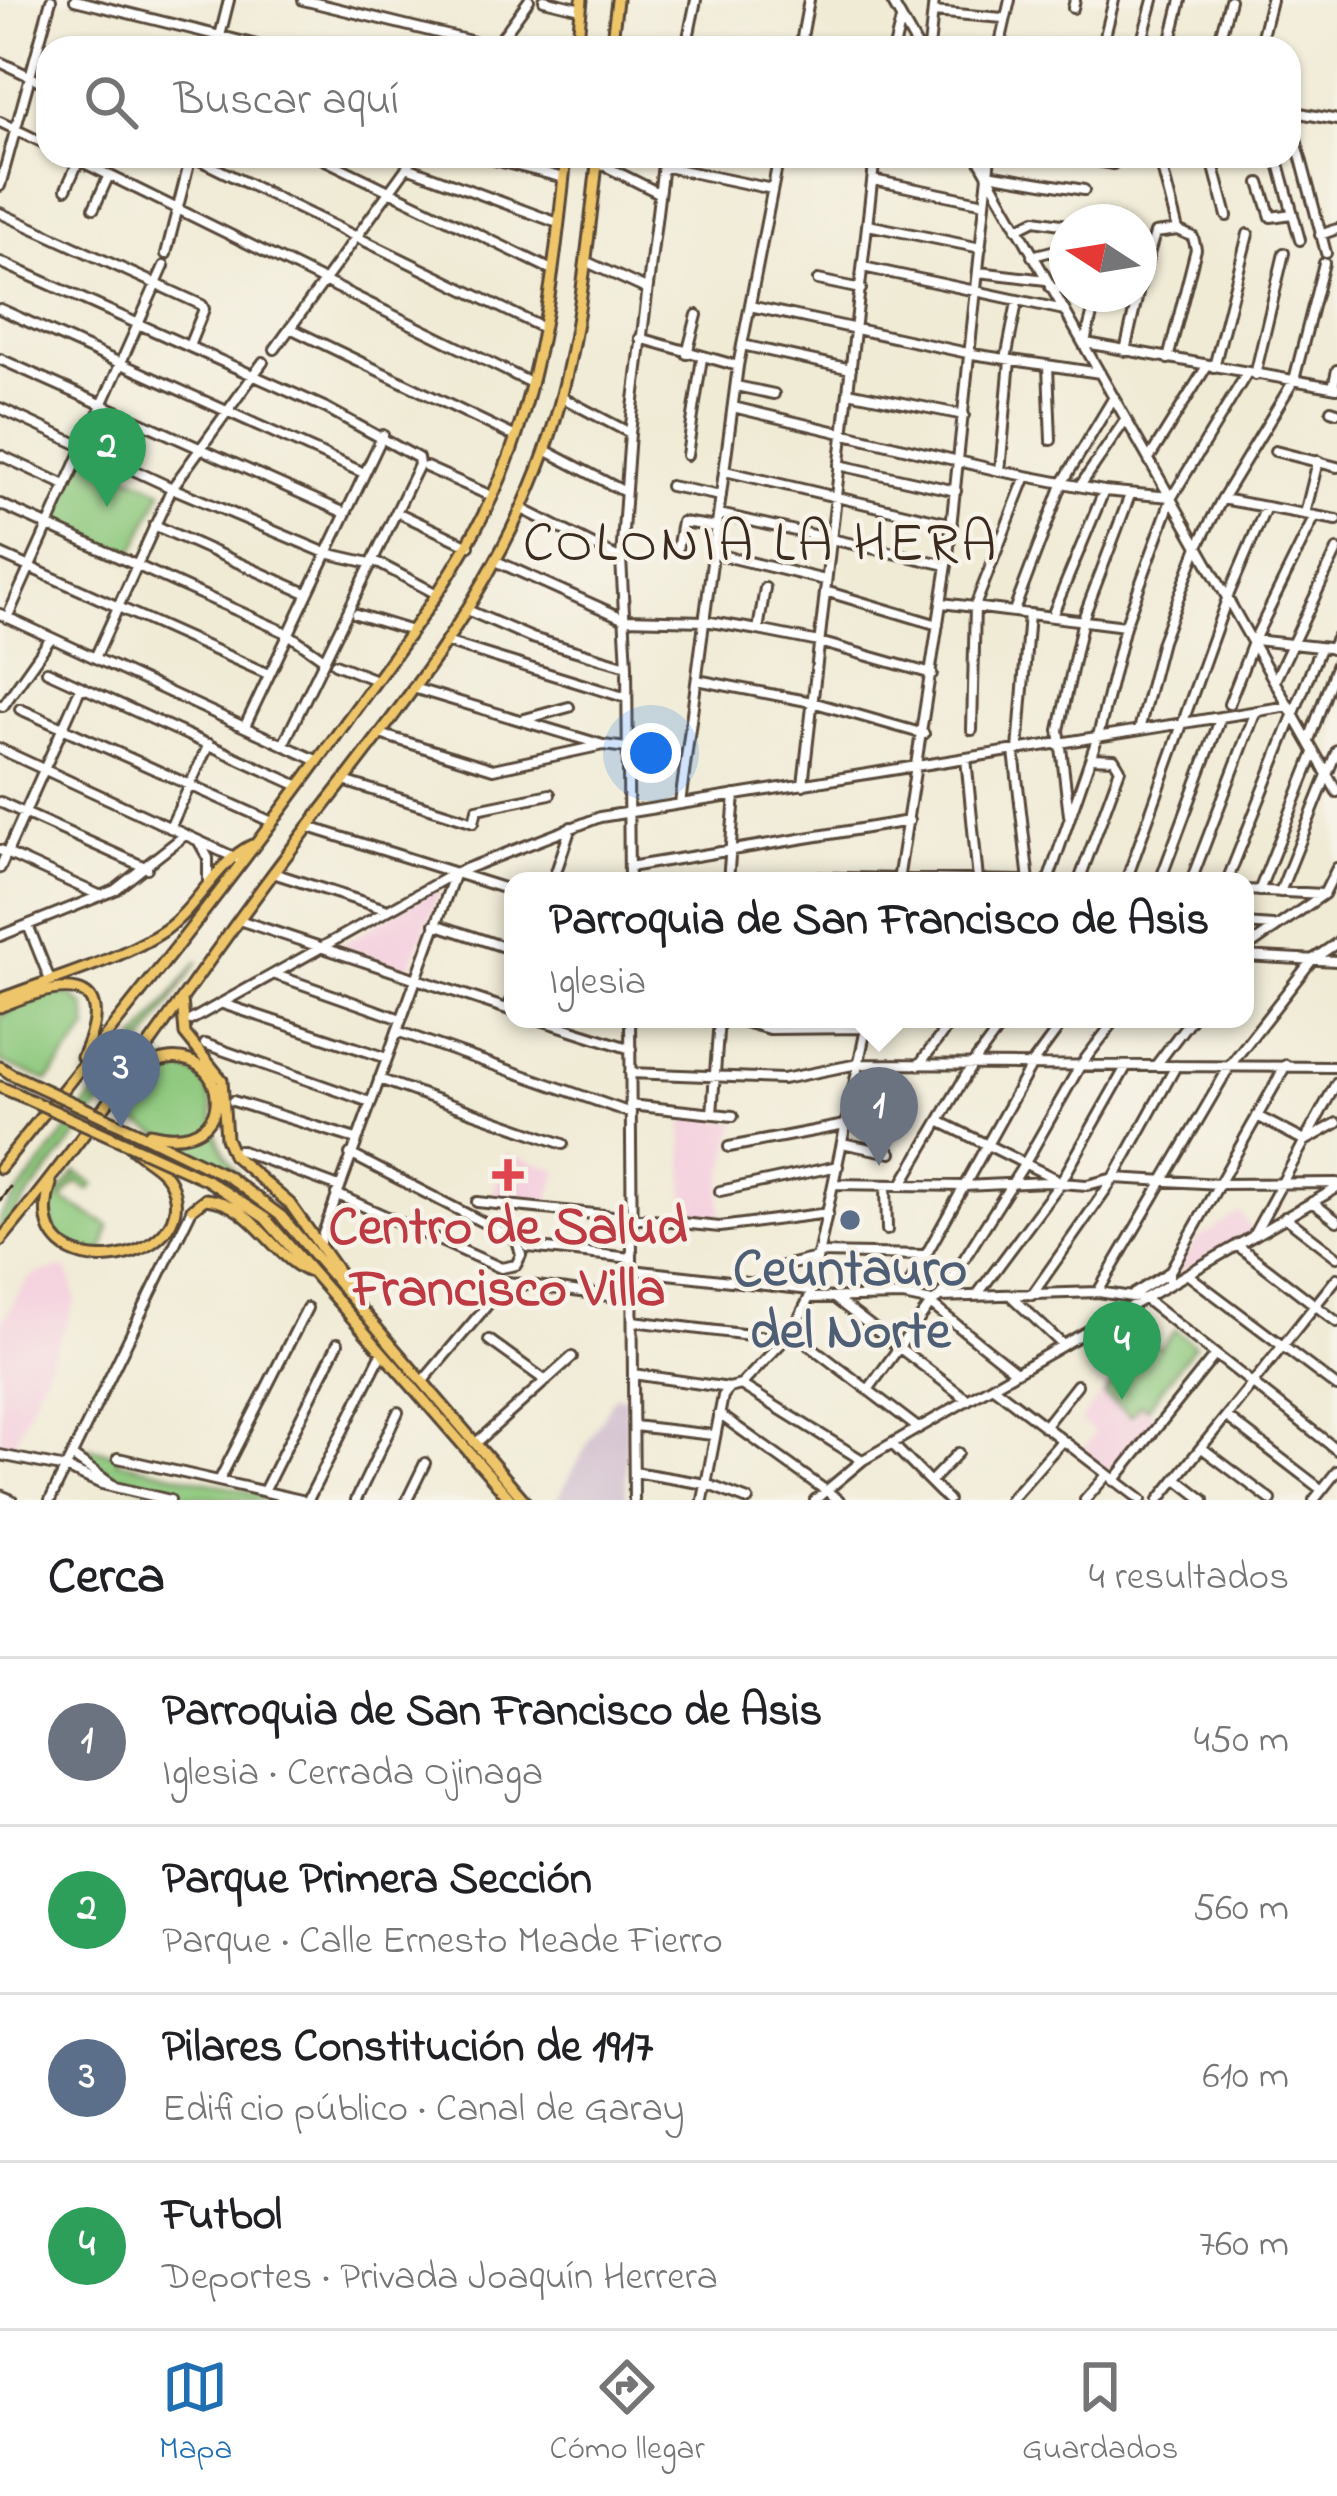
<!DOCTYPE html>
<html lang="es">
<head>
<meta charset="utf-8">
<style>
  body { margin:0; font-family:"Indie Flower",sans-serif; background:#f2f2f2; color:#202124 }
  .compass { position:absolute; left:1049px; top:204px; width:108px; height:108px; border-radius:50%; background:#fff; box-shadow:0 3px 9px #0004; rotate:282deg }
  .you { position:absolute; left:651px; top:753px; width:42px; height:42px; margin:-30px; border:9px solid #fff; border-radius:50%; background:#1a73e8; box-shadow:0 0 0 18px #1a73e833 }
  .badge { display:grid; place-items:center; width:78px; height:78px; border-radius:50%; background:#1f6fb2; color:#fff; font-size:39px; font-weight:700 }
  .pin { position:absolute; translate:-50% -99px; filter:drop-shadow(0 3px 6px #0008) }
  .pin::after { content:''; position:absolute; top:63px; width:42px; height:36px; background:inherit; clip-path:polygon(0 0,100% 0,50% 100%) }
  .popup { position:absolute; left:504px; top:872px; width:750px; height:156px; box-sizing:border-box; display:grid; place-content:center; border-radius:24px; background:#fff; filter:drop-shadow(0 3px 9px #0005); font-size:39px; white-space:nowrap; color:#757577 }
  .popup b { font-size:45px; color:#202124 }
  .popup::after { content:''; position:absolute; left:50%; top:100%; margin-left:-24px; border:24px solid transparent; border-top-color:#fff }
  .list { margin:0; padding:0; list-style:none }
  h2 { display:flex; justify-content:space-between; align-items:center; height:156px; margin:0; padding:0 48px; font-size:51px }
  h2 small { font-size:39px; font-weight:400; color:#757577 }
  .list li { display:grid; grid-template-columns:78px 1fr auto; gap:36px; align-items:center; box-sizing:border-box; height:168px; padding:0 48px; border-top:3px solid #e0e0e0 }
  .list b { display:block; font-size:45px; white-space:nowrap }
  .list p { margin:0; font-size:39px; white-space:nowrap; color:#757577 }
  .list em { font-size:39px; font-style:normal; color:#757577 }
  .icon { flex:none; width:66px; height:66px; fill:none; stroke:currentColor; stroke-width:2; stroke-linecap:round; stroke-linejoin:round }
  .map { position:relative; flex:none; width:1337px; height:1500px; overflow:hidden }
  .search { position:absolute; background:#fff; box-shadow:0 3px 9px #0004; left:36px; right:36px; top:36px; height:132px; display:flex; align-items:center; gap:30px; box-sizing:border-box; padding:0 42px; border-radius:36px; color:#757577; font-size:45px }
  .sheet { height:828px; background:#fff }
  nav { display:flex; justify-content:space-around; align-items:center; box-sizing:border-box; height:168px; border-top:3px solid #e0e0e0; background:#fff; font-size:33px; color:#757577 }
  nav a { display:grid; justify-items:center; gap:6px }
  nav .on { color:#1f6fb2 }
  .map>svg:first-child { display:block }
  .built { fill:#f4cfde }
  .industrial { fill:#d0bdce }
  .green { fill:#8cc87c; stroke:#64794d; stroke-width:3 }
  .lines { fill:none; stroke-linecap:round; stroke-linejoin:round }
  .minor-casing { stroke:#564739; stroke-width:14 }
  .major-casing { stroke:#564739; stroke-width:15 }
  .minor { stroke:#fff; stroke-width:8 }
  .major { stroke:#eec569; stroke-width:9 }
  .rail { stroke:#3b2a1e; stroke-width:3 }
  .major-bridge-casing { stroke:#564739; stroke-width:15; stroke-linecap:butt }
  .major-bridge { stroke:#eec569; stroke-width:9 }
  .health-dot { fill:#e0444e; stroke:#f7f3e8; stroke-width:4.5 }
  .service-dot { fill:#5c6f8a; stroke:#f7f3e8; stroke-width:4.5 }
  .labels { text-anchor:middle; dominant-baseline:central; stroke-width:9; stroke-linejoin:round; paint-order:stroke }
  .health-label { font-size:54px; font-weight:bold; fill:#be3a42; stroke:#f7f3e8 }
  .service-label { font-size:54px; font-weight:bold; fill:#4e5e75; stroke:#f7f3e8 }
  .neighbourhood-label { font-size:57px; letter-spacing:3px; fill:#3b2a1e; stroke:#f7f3e8 }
</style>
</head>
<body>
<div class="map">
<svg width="1337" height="1500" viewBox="0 0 1337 1500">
  <rect width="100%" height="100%" fill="#f7f3e8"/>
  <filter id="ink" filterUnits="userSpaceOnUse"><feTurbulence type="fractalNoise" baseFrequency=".00833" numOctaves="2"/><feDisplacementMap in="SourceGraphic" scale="24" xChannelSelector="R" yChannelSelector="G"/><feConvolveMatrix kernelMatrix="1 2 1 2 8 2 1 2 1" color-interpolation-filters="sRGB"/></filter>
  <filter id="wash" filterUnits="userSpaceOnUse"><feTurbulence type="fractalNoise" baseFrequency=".004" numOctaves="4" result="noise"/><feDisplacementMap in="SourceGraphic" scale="48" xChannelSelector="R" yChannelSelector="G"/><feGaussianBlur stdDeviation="2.7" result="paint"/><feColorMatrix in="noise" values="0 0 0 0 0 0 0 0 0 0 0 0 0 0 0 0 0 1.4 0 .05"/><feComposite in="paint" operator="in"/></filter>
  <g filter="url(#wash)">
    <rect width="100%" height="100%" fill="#f0ebd5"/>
    <path class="built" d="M442 885 409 969 338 946 349 940Z
      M683 1115 736 1122 720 1191 721 1223 685 1218Z
      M506 1153 558 1170 548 1206 491 1199Z
      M1240 1212 1252 1232 1175 1277 1195 1241Z
      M67 1268 76 1301 13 1446 0 1443V1325L28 1279 38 1273Z
      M1111 1381 1161 1420 1115 1478 1081 1452 1095 1433 1080 1421Z"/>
    <path class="industrial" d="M614 1396 627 1398 626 1500H557Z"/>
    <path class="green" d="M84 454 162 490 130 560 52 524Z
      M198 961 113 1090 0 1232V1217Z
      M48 994 71 995 85 1007 88 1029 48 1081 0 1062V1016Z
      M167 1067C217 1069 207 1104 218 1139 222 1151 230 1163 238 1174L124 1116 154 1073Z
      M76 1172 94 1184 89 1190 76 1182 62 1199 109 1226 103 1252 75 1249 57 1239 48 1208Z
      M1175 1330 1195 1345 1147 1408 1140 1404 1131 1416 1104 1395 1144 1337 1160 1349Z
      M89 1448 118 1454 117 1461 287 1500C218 1500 144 1500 86 1459Z"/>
  </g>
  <g filter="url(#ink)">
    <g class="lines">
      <defs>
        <path id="minor" d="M75 0 269 48
          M303 0 499 48
          M544 0 581 9
          M891 0 918 48
          M1073 8 1075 0
          M933 12 1003 18
          M495 47 529 0
          M217 48 229 0
          M686 48 696 0
          M800 48 809 0
          M894 48 901 20
          M929 48 934 0
          M999 48 1010 0
          M1102 48 1114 0
          M1140 48 1153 0
          M1169 48 1181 0
          M1217 48 1230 0
          M1259 48 1271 0
          M0 62 48 85
          M1289 111 1337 120
          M1289 113 1326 253
          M0 122 48 145
          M70 156 531 383
          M191 156 543 328
          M317 156 552 270
          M479 156 564 178
          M977 156 1337 792
          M1071 156 1113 164
          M1159 156 1178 230
          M1211 156 1227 216
          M1277 156 1300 240
          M597 162 657 192
          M1160 163 1185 157
          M662 166 772 189
          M407 167 558 223
          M988 174 1084 190
          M873 180 985 203
          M1260 183 1271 217 1292 214
          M0 186 51 0
          M66 189 79 160
          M94 208 109 175
          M0 213 202 305 204 309 189 346
          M868 225 981 248
          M1017 229 1035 220 1067 225
          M1320 235 1337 229
          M166 254 191 156
          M1032 256 1052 251 1067 253
          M0 262 326 408 418 458 419 465 283 745
          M587 262 646 289
          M863 267 1064 310
          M979 272 1046 280
          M818 280 861 289
          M1050 287 1067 290
          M1139 289 1155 233 1178 230 1193 237 1196 249 1168 359
          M750 306 972 354 1100 373
          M0 309 364 473
          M290 328 516 437
          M640 338 738 366
          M1085 342 1096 299 1091 294
          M1086 343 1337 388
          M742 345 851 369
          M275 349 415 156
          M1125 351 1138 294
          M687 354 697 315
          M0 359 345 513
          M1006 359 1017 302
          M1048 366 1051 440
          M1214 367 1248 234
          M1255 375 1284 253
          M736 386 774 394
          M1333 387 1337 370
          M848 392 964 415
          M561 397 630 433
          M733 407 1000 471 1104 491 1171 497
          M0 408 172 488 326 553 370 563
          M1331 410 1337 412
          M545 450 625 492
          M1275 451 1337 467
          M0 455 65 485
          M687 455 702 358
          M1150 457 1207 366
          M839 465 956 491
          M426 467 491 496
          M725 471 952 524
          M1000 471 1010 360
          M670 486 721 496
          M1080 486 1126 419
          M1222 499 1337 520
          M0 504 287 633 324 659
          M522 509 621 559
          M719 514 947 565
          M1305 514 1318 461
          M403 515 469 546
          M154 525 306 593
          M677 550 682 522 717 527
          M712 553 825 580
          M0 554 268 674
          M498 562 625 619 705 621 758 630 819 642 932 674
          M378 563 437 594
          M825 591 938 625
          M942 603 1125 626
          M467 610 532 638 627 666
          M1014 611 1063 482 1114 397
          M0 614 318 761
          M356 614 412 631
          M1052 616 1104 491
          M7 618 164 266
          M758 630 765 588
          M1255 640 1337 649
          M446 642 627 698
          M1331 649 1337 637
          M95 658 172 488 263 362
          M335 664 376 680
          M47 671 299 786
          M1276 678 1337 550
          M697 680 812 702 924 734
          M413 688 603 745 627 748
          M1229 704 1254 640 1315 516
          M0 705 3 706 51 638
          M20 709 272 822
          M521 720 569 707
          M245 726 383 435
          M972 730 975 606 1026 476
          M1139 730 1162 641 1199 544 1222 499 1294 380 1324 263
          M380 734 493 769 603 745
          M1309 740 1337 664
          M0 749 238 859
          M1018 750 1029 614
          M1014 751 1029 881
          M966 758 978 880
          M344 781 474 822 477 809 550 794
          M803 785 875 156
          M0 802 147 868
          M680 804 738 366 779 156
          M1069 815 1059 730 1083 619 1130 495
          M309 827 513 891
          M170 828 209 744
          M199 842 208 858V884
          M0 850 101 896
          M629 867 909 821
          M0 868 81 687
          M273 873 385 909
          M553 881 571 827
          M629 881 627 666 621 559 630 433 664 156
          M728 881 735 795
          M735 881 786 877 1024 881
          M898 881 947 565 990 156
          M1048 881 1098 736 1125 626 1172 497 1247 373
          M1079 881 1120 769 1114 759 1091 758
          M1126 881 1228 596 1266 507
          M1160 881 1221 717
          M1191 881 1256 711
          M1227 881 1320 648
          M1245 890 1323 894
          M1259 891 1314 753
          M1280 892 1337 750
          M239 920 513 1011
          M435 924 513 950
          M1245 924 1273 926
          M28 925 50 980
          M0 936 115 890 185 835
          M1245 949 1324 894 1337 868
          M1245 956 1337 961
          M276 975 401 1019
          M223 1004 387 1058
          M508 1009 513 996
          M538 1019 631 1049
          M630 1019 634 1500
          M734 1019 769 1029 866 1028
          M191 1020 455 873 600 817 1289 706
          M397 1031 631 1113
          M205 1044 370 1102
          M1157 1064 1191 1019
          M919 1065 953 1019
          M630 1073 783 1079 858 1064 1337 1067
          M379 1079 563 1144
          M233 1101 356 1139
          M850 1101 913 1111
          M630 1105 733 1116
          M712 1114 719 1019
          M1257 1116 1305 1141 1337 1123
          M939 1121 1056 1179
          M842 1143 891 1153
          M729 1147 845 1125
          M239 1150 339 1187
          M834 1184 964 1186 1046 1182 1087 1185 1114 1178 1220 1184 1337 1183
          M902 1184 972 1065 1006 1019
          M886 1186 887 1230
          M720 1191 838 1166
          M336 1194 501 1268 516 1265 521 1255 517 1240 350 1154
          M477 1202 720 1227 828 1213
          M1312 1202 1337 1221
          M1285 1217 1337 1257
          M1254 1234 1337 1082
          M320 1242 455 873
          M1237 1245 1337 1322
          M528 1247 632 1258
          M818 1253 925 1255
          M775 1268 817 1258
          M632 1270 810 1290
          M1187 1274 1337 1387
          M1169 1283V1273L1286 1065
          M1098 1292 1231 1064 1312 960 1337 943
          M1134 1294 1168 1273
          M977 1295 1061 1182 1126 1067
          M1032 1295 1114 1178 1176 1066
          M903 1296 1032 1064 1065 1019
          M940 1297 1098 1292 1145 1299 1337 1450
          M1012 1297 1063 1345
          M809 1298 903 1296 932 1302
          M834 1298 968 1400
          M933 1306 1016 1372
          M633 1321 784 1339
          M792 1332 918 1428
          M489 1340 546 1381
          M633 1374 729 1388
          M423 1381 507 1282 633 1299
          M741 1385 862 1460
          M992 1386 1141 1500
          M868 1390 932 1302 940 1297 1025 1163 1080 1066 1116 1019
          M719 1414 839 1500
          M1227 1417 1322 1490
          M634 1426 713 1435
          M1044 1427 1077 1385
          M476 1443 572 1357
          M892 1444 948 1500
          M1202 1448 1271 1500
          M0 1455 66 1468 102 1484 170 1500
          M72 1456 114 1486
          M118 1458 301 1500
          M634 1472 706 1484 748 1500
          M1177 1479 1204 1500
          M219 1481 307 1308
          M1114 1481 1215 1355
          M930 1482 958 1453
          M264 1491 338 1343
          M0 1495 12 1500
          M50 1500 192 1209
          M308 1500 381 1355
          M356 1500 398 1412
          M407 1500 425 1463
          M703 1500 723 1396 729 1388 741 1385 792 1332 809 1298 868 1019
          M815 1500 863 1460 1337 1188
          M1010 1500 1062 1441
          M1085 1500 1107 1475
          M1159 1500 1337 1278
          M1314 1500 1337 1471"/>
        <path id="major" d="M577 48 582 0
          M611 48 617 0
          M0 999C49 980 123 959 165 930 199 906 215 863 252 845
          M182 999 185 1034 222 1080 226 1138 233 1155 290 1204 349 1287
          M0 1007C57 982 122 970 82 1057
          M0 1067 11 1074
          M134 1074C223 1012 256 1159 150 1133
          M0 1087 19 1095
          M132 1130 227 1176 281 1216 524 1500
          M0 1168C118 1022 236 875 346 722 412 631 482 543 517 434 546 345 557 248 566 156
          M207 1180 265 1218 511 1500
          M51 1184C15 1298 210 1265 170 1182 162 1166 141 1158 129 1145
          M192 1209 205 1199C251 1202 269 1252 307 1271
          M0 1241C98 1124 180 998 271 876 372 741 488 612 545 451 579 355 586 255 598 156"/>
      </defs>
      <use href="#minor" class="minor-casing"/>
      <use href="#major" class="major-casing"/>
      <use href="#minor" class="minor"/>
      <use href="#major" class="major"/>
      <path class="rail" d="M0 1200 10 1187"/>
      <defs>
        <path id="major-bridge" d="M11 1074 132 1130
          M19 1095 207 1180"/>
      </defs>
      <use href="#major-bridge" class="major-bridge-casing"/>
      <use href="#major-bridge" class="major-bridge"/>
    </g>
  </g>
  <path class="health-dot" d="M502 1157h12v12h12v12h-12v12h-12v-12h-12v-12h12z"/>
  <circle class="service-dot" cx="850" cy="1220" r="12"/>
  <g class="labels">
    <g class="health-label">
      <text x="508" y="1230">Centro de Salud<tspan x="508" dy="62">Francisco Villa</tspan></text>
    </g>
    <g class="service-label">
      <text x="850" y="1272">Ceuntauro<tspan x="850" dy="62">del Norte</tspan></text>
    </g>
    <g class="neighbourhood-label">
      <text x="761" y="546">COLONIA LA HERA</text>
    </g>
  </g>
</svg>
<svg class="compass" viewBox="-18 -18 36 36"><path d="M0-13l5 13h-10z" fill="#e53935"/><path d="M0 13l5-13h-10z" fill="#757577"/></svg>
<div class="you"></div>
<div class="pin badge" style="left:879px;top:1166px;background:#6b7280">1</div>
<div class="popup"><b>Parroquia de San Francisco de Asis</b>Iglesia</div>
<div class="pin badge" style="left:107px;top:507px;background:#2e9e5b">2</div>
<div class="pin badge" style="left:121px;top:1128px;background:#5c6f8a">3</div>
<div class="pin badge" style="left:1122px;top:1400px;background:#2e9e5b">4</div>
<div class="search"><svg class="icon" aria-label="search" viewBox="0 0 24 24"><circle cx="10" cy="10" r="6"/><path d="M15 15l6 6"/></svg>Buscar aquí</div>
</div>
<section class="sheet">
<h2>Cerca<small>4 resultados</small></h2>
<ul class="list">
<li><span class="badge" style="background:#6b7280">1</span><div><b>Parroquia de San Francisco de Asis</b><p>Iglesia · Cerrada Ojinaga</p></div><em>450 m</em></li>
<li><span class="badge" style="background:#2e9e5b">2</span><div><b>Parque Primera Sección</b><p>Parque · Calle Ernesto Meade Fierro</p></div><em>560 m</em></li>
<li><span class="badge" style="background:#5c6f8a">3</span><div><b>Pilares Constitución de 1917</b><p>Edificio público · Canal de Garay</p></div><em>610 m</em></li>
<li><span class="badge" style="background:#2e9e5b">4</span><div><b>Futbol</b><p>Deportes · Privada Joaquín Herrera</p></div><em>760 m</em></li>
</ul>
</section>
<nav>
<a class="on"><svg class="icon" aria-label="map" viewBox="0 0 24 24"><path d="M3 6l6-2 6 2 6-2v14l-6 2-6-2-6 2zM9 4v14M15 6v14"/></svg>Mapa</a>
<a><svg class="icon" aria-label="directions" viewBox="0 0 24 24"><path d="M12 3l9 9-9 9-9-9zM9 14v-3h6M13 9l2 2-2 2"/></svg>Cómo llegar</a>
<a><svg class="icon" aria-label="saved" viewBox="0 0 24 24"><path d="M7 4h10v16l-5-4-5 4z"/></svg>Guardados</a>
</nav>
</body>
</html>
